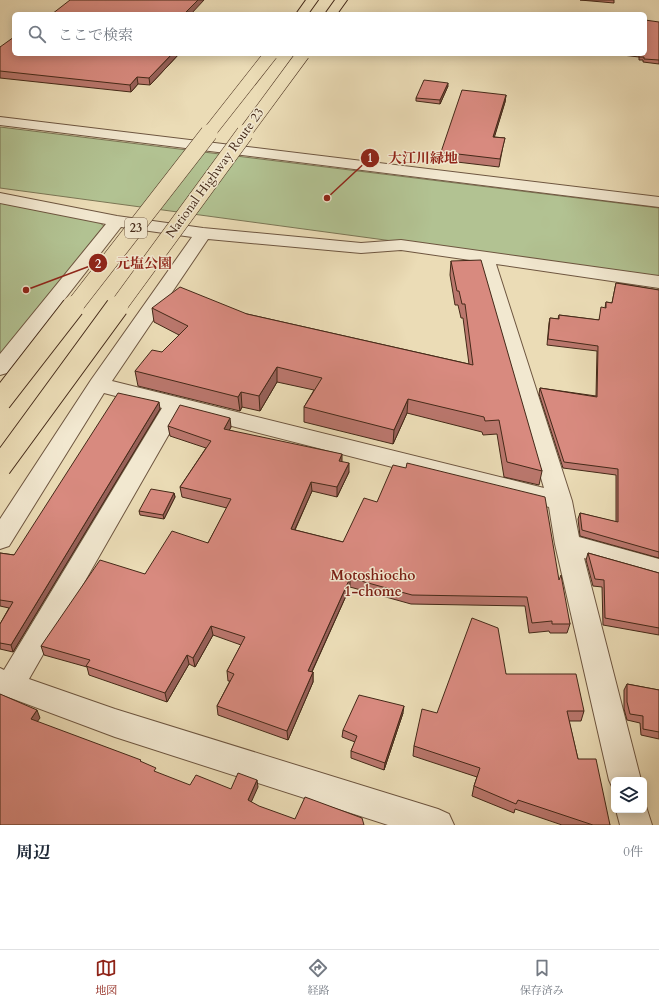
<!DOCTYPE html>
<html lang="ja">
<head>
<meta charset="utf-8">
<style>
  body { margin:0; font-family:Cardo,"Noto Serif JP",serif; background:#f6f6f7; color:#1f2937 }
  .controls { position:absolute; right:12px; bottom:12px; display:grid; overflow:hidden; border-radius:6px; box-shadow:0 2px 10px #0003 }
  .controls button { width:36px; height:36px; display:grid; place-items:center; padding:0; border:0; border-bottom:1px solid #e0e1e3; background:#fff; color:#1f2937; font:20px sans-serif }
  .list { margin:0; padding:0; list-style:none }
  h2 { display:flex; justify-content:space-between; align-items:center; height:52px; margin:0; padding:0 16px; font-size:17px }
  h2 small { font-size:13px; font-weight:400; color:#747a83 }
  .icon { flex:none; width:22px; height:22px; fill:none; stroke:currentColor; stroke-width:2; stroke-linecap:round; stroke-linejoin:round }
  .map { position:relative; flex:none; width:659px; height:825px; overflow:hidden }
  .search { position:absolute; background:#fff; box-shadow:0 2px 10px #0003; left:12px; right:12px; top:12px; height:44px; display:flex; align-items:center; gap:10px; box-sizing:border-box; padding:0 14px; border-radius:6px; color:#747a83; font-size:15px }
  .sheet { height:124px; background:#fff }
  nav { display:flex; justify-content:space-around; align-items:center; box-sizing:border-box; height:56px; border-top:1px solid #e0e1e3; background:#fff; font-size:11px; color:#747a83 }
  nav a { display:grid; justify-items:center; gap:2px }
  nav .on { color:#8f2418 }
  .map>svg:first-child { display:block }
  .green { fill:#b2c292; stroke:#7b7655 }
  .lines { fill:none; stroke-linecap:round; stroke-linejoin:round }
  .minor-casing { stroke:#6e5640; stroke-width:2 }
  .trunk-casing { stroke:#442918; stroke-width:2 }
  .minor { fill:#f2e8d0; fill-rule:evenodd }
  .trunk { fill:#ebdcb6; fill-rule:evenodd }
  .trunk-bridge-far2-casing { stroke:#442918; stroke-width:14; stroke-linecap:butt }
  .trunk-bridge-far1-casing { stroke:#442918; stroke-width:18; stroke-linecap:butt }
  .trunk-bridge-casing { stroke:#442918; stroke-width:24; stroke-linecap:butt }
  .trunk-bridge-far2 { stroke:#ebdcb6; stroke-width:13 }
  .trunk-bridge-far1 { stroke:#ebdcb6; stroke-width:17 }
  .trunk-bridge { stroke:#ebdcb6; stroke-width:22 }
  .wall { fill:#ba776d; stroke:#442918 }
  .shaded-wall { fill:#976159; stroke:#442918 }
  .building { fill:#d88a7f; stroke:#442918 }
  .labels { text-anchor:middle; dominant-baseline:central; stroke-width:3; stroke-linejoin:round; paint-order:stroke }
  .shield { fill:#f2e8d0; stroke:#78624f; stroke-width:1 }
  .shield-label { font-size:12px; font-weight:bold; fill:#442918 }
  .street-label { font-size:13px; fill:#442918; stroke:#f2e8d0 }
  .neighbourhood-label { font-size:14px; font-weight:bold; fill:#7a1f14; stroke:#f2e8d0 }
  .leader { fill:none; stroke:#8f2418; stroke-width:1.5 }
  .callout-dot { fill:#8f2418; stroke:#f2e8d0; stroke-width:1.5 }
  .mark-label { font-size:12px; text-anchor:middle; font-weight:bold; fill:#fff }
  .callout-label { font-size:14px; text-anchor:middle; font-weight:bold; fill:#8f2418; stroke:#f2e8d0; stroke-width:3; stroke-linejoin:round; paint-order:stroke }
</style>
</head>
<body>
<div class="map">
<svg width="659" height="825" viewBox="0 0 659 825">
  <rect width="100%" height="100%" fill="#ebdcb6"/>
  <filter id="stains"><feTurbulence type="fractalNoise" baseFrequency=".005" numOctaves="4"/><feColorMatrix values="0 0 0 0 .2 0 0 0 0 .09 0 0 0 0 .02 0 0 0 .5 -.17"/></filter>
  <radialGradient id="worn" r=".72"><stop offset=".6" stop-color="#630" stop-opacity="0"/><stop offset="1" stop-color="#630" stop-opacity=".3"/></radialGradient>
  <path class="green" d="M0 127 659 208V277L0 188Z
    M0 203 99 222 104 226 0 354Z"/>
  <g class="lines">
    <defs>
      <path id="minor" d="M0 117 659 197V207L0 125Z
        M0 193 117 216 203 228 361 243 401 240 659 276V288L496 264 572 501 579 537 659 559V579L584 558 641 780H614V791L609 780 555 544 549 507 181 413 29 679 115 709 438 809 449 814 454 825H388L115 737 0 694V668L4 670 162 408 104 393 9 546 0 549V519L91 380 192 237 121 227 7 373 0 375V354L106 224 0 203ZM208 239 361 253 401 250 477 261 544 488 112 381Z
        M644 800 652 825H620L616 810H644Z"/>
      <path id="trunk" d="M306 0H318L308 14H296Z
        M335 0H347L337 14H325Z"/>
    </defs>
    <use href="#minor" class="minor-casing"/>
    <use href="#trunk" class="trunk-casing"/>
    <use href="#minor" class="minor"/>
    <use href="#trunk" class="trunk"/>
    <defs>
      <path id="trunk-bridge-far2" d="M208 134 271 54
        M244 134 303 54"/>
      <path id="trunk-bridge-far1" d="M73 308 209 133
        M117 308 245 133"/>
      <path id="trunk-bridge" d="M0 401 73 307
        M0 467 117 307"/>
    </defs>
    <use href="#trunk-bridge-far2" class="trunk-bridge-far2-casing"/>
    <use href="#trunk-bridge-far1" class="trunk-bridge-far1-casing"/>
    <use href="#trunk-bridge" class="trunk-bridge-casing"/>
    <use href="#trunk-bridge-far2" class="trunk-bridge-far2"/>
    <use href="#trunk-bridge-far1" class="trunk-bridge-far1"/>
    <use href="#trunk-bridge" class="trunk-bridge"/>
  </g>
  <path class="wall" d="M580 0H614V3Z
    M659 22V64L643 62V60H639V57L614 54H645Z
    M0 47 179 54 150 85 138 84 131 92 0 78Z
    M448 86 440 104 416 101V98Z
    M506 95 505 102 494 137 505 138 503 146 499 167 440 160 441 152Z
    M451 261 542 471 539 485 504 477 497 434 483 435 482 432 407 413 393 444 304 422V407L314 390 277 382 260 411 242 407 240 411 138 386 135 371 162 352 179 335 154 322 152 308 247 314 469 364 463 318H461L458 305H455L450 275Z
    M616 283 659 290V558L580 536 578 519 580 513 616 522V475L563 468 539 394 540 388 596 396 597 351 547 345 549 323 550 318 558 319 559 315 599 320 605 308 606 302 612 303Z
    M160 409 13 652 0 649V624L9 608 0 606V553L14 555Z
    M168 426 231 427 229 430 342 462 349 472 337 497 312 491 295 530 343 542 559 580 570 624 567 633H550L549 631 529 633 525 606 411 604 350 587 312 672H313V682L288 740 218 715 217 706 230 681H228L227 671 241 645 213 635 195 667 189 664 167 702 89 675 87 667 44 655 41 646 145 574 208 543 227 508 182 497 180 487 206 448 170 436Z
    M174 493 175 497 164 519 140 515 139 511Z
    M588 553 659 573V635L603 625 602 587 593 586 586 560Z
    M506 674 584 711 581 721H569L578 759 610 825H562L515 809 514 813 472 796 474 786 477 777 413 756 414 746 437 713Z
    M627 684 659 690V739L641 735 640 723 627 720 624 709V690Z
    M403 713 384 770 351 758V751L355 742 342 737 343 730Z"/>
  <path class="shaded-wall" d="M198 0H204L191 14 186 12Z
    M172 54H179L150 85 149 78Z
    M137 77 138 84 131 92 130 85Z
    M448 83V86L440 104V100Z
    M506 95 505 102 492 145 493 137Z
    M277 367V382L260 411 259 396Z
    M241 392 242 407 240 411 238 397Z
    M408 399 407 413 393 444 394 430Z
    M159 402 160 409 13 652 11 645Z
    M230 418 231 427 225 438 224 429Z
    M342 454V464L339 461Z
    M349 463V472L337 497V487Z
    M311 482 312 491 291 538V529Z
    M174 493 175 497 164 519 163 515Z
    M350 578V587L308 680V671Z
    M211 626 213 635 195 667 193 658Z
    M187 655 189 664 167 702 165 693Z
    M313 672V682L288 740 287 731Z
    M404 706 403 713 384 770 385 763Z
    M37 710 40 718 34 726 31 719Z
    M257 780 258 787 249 807 248 800Z"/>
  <path class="building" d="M70 0H198L186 12 207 14H52Z
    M645 20 659 22V60L644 59V57H639V54H645Z
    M14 37V54H172L149 78 137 77 130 85 0 71V47Z
    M424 80 448 83 440 100 416 98Z
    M462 90 506 95 493 137 505 138 500 159 441 152Z
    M481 260 542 471 507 462 499 420 485 421 484 417 408 399 394 430 304 407 322 378 277 367 259 396 241 392 238 397 135 371 152 350 162 352 188 326 152 308 180 287 247 314 473 365 465 304H462L459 291H457L451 261Z
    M616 283 659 290V552L582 530 580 513 618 522V469L564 462 540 388 597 397 598 346 548 339 550 318 559 319V315L599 320 601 307 606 308V302L612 303Z
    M118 393 159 402 11 645 0 643V624L13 602 0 600V553L14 555Z
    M180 405 230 418 224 429 342 454 339 461 349 463 337 487 311 482 291 529 343 542 364 498 377 502 393 465 406 468 407 463 545 497 559 580 561 575 570 624H552V621L532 623 527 597 412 595 350 578 308 671 313 672 287 731 217 706 234 674 227 671 245 637 211 626 193 658 187 655 165 693 86 666 90 660 41 646 100 560 145 574 172 531 208 543 231 499 180 487 211 441 168 426Z
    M151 489 174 493 163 515 139 511Z
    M588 553 659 573V628L605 618 604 580 595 579Z
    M472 618 498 628 506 674H576L584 711H567L578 759H596L610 825H593L518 800 516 804 474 786 480 768 414 746 422 709 437 713Z
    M627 684 659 690V732L643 729V716L630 714 627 702Z
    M0 694 37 710 31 719 141 760 140 761 156 768 154 771 190 785 196 775 231 789 238 773 257 780 248 800 259 806 295 819 305 797 362 818 364 825H0Z
    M359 695 404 706 385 763 351 751 357 736 343 730Z"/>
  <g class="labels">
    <rect class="shield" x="125" y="218" width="22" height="20" rx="3"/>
    <g class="shield-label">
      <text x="136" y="228">23</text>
    </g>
    <g class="street-label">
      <text transform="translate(215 173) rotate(-54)">National Highway Route 23</text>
    </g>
    <g class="neighbourhood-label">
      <text x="373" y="575">Motoshiocho<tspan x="373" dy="16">1-chome</tspan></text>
    </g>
  </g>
  <path class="leader" d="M327 198L370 158M26 290L98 263"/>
  <g class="callout-dot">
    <circle cx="327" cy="198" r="4"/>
    <circle cx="26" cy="290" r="4"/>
    <circle cx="370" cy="158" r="10"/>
    <circle cx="98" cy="263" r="10"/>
  </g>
  <g class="mark-label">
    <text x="370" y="162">1</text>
    <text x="98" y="268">2</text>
  </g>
  <g class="callout-label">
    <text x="423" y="163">大江川緑地</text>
    <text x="144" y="268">元塩公園</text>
  </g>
  <rect width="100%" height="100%" filter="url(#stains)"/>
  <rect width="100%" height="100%" fill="url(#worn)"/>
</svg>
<div class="controls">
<button><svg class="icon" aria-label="layers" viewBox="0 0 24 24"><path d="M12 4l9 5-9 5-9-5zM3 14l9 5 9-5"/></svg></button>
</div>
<div class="search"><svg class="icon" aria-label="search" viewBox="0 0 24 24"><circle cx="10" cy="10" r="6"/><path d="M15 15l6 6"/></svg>ここで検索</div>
</div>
<section class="sheet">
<h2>周辺<small>0件</small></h2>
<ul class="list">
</ul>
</section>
<nav>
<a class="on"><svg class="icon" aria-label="map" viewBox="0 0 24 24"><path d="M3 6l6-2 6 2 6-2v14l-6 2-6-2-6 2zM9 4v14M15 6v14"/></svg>地図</a>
<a><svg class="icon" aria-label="directions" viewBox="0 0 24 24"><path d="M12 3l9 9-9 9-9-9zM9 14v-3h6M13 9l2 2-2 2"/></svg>経路</a>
<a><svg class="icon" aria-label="saved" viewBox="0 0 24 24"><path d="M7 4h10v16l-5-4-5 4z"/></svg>保存済み</a>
</nav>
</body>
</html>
